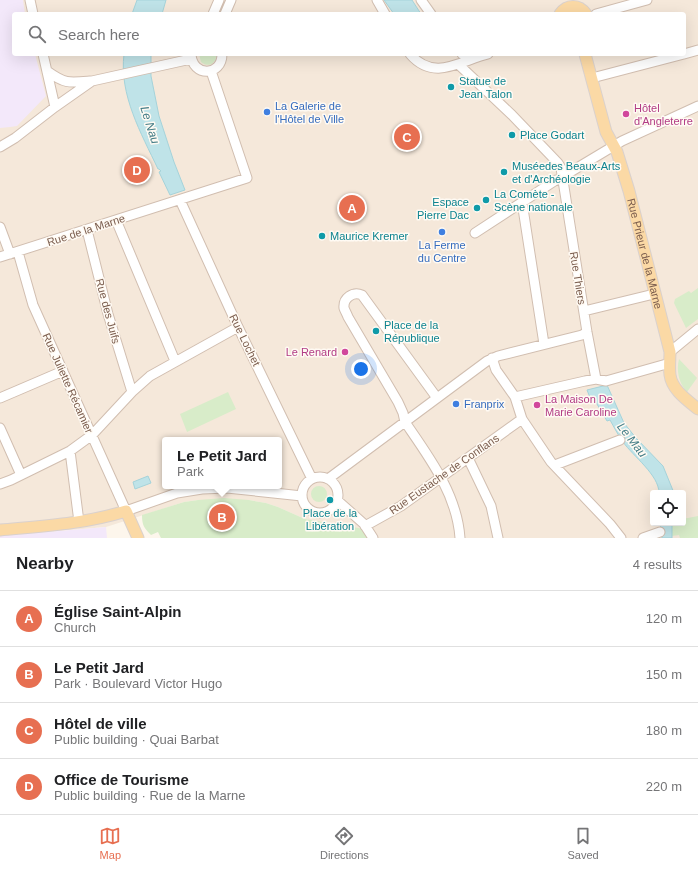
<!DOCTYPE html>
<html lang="en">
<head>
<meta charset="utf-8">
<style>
  body { margin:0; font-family:Arial,sans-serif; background:#f6f6f6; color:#202124 }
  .controls { position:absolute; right:12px; bottom:12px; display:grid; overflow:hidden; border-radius:4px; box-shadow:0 4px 16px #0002 }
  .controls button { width:36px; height:36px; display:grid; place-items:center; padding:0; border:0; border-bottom:1px solid #e0e0e0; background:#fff; color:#202124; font:20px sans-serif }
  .you { position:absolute; left:361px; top:369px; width:14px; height:14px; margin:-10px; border:3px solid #fff; border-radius:50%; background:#1a73e8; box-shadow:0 0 0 6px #1a73e833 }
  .badge { display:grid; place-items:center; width:26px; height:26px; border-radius:50%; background:#e76f51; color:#fff; font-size:13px; font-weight:700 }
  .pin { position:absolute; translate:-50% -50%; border:2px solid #fff; box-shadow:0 1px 4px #0006 }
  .popup { position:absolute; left:162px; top:437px; width:120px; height:52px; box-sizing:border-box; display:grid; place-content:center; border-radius:4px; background:#fff; filter:drop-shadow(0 1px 3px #0005); font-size:13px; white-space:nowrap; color:#757577 }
  .popup b { font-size:15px; color:#202124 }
  .popup::after { content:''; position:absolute; left:50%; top:100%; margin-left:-8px; border:8px solid transparent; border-top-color:#fff }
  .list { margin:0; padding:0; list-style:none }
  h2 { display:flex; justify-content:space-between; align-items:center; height:52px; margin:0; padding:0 16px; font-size:17px }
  h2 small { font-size:13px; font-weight:400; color:#757577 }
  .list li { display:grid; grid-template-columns:26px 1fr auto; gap:12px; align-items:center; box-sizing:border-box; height:56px; padding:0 16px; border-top:1px solid #e0e0e0 }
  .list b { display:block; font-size:15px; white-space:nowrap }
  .list p { margin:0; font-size:13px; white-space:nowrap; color:#757577 }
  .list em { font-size:13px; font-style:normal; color:#757577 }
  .icon { flex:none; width:22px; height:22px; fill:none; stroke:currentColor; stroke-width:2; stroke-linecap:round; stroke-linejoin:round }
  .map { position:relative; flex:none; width:698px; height:538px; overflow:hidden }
  .search { position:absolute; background:#fff; box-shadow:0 4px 16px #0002; left:12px; right:12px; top:12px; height:44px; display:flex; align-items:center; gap:10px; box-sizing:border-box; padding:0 14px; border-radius:4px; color:#757577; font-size:15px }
  .sheet { height:276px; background:#fff }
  nav { display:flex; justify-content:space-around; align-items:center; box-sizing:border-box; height:56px; border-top:1px solid #e0e0e0; background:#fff; font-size:11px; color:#757577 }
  nav a { display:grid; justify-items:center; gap:2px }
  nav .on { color:#e76f51 }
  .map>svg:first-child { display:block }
  .residential { fill:#f5e8da; fill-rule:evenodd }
  .education { fill:#f3e8fa }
  .green { fill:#d8ecc9 }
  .water { fill:#bfe3e8; stroke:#a5d3da }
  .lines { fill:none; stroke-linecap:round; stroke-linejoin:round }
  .minor-casing { stroke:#d1beb0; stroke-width:11 }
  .major-casing { stroke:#dad1cd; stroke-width:13 }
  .minor { stroke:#fff; stroke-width:9 }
  .major { stroke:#fbd9a5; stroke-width:11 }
  .culture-dot { fill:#0f9aa8; stroke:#fffaf3; stroke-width:1.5 }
  .shop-dot { fill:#3f7fe0; stroke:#fffaf3; stroke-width:1.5 }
  .hotel-dot { fill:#d1479c; stroke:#fffaf3; stroke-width:1.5 }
  .labels { text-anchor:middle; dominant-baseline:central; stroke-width:3; stroke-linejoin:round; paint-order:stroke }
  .culture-label { font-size:11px; fill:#0d838f; stroke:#fffaf3; text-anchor:start }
  .shop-label { font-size:11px; fill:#366cbe; stroke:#fffaf3; text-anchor:start }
  .hotel-label { font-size:11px; fill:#b23c85; stroke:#fffaf3; text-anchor:start }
  .street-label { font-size:11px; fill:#7a5c4d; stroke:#fffaf3 }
  .water-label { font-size:12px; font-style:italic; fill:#437c86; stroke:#fffaf3 }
</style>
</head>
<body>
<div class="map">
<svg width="698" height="538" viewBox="0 0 698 538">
  <rect width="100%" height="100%" fill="#fdf6ec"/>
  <path class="residential" d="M0 0H698V538H371L305 519 278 507 266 503 249 500H198L184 502 106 527 0 536ZM14 14H684V54H14ZM165 440H279V486H165ZM653 493H683V523H653Z"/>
  <path class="education" d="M0 0H23L25 14H14V54H35L46 96 17 126 10 127 0 128Z
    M106 527 107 538H0V536Z"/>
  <path class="green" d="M199 54H216C217 64 208 68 201 62Z
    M698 288V319L686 328 674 303 675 299 689 291 691 293Z
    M679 359 697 378 687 392C679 383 676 371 679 359Z
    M228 392 236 409 187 432 180 414Z
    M311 494a8 8 0 1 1 16 0a8 8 0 1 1-16 0Z
    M224 498 249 500 266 503 278 507 305 519 364 529 371 538H161L158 532 151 535C144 528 142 525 142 515L184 502 198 500Z
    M698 516V538H680L679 535 672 536V523H683V519Z"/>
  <path class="water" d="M137 0H166L162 14H132Z
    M384 0H412L421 14H394Z
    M124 54H151V76L159 116 174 162 185 190 170 195 159 172 161 171 159 169H158C141 133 119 95 124 54Z
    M607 385 624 423 636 438 663 466 674 493H659C659 475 633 456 623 442 618 435 614 427 610 420L607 421 594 399 591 400 587 390Z
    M148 476 151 483 135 489 133 482Z
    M660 523H672V538H662Z"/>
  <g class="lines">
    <defs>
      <path id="minor" d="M30 0 33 14
        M377 0 385 14
        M421 0 431 14
        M213 14 219 0
        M225 14 231 0
        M596 14 647 0
        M43 54 55 107
        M191 54C192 77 222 77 222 54
        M410 54C434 82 460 61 488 54
        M462 54 476 57
        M684 54 698 50
        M458 64 512 115 558 163 561 168 587 332 596 379
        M47 71C65 84 69 83 90 81
        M592 78 684 54
        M0 147 15 138 55 107 92 81 191 59
        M562 177 622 141 698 106
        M180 200 238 327 312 479
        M522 202 544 344
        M116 220 175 361
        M0 227 10 254
        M87 230 108 314 132 392
        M475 233 556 180
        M18 252 33 305 126 511 177 493 202 489 227 488 302 496
        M0 257 247 178 211 71
        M584 311 654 294
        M670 352 698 329
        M492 358 496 370 515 397 522 419 551 462 610 524 621 538
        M515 397 585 381 596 379 606 381 670 363
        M0 398 63 371
        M437 398 362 295C353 291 343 298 344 308 345 311 347 314 348 317L398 402 403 413 405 422C429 457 457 494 460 538
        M0 428 21 475
        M70 451 79 522
        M468 458 491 506 498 538
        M555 465 620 440
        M302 495a18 18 0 1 1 36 0a18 18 0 1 1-36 0Z
        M328 479 487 361 498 356 582 335 587 332
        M0 484 11 480 70 451 92 435 132 392 150 376 238 327
        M337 500 364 524 373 538
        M365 526 401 506 522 419
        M643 538 660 532"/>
      <g id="major">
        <path d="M560 14C567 4 579 4 586 14"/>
        <path id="s1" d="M585 54 606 132 617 152 629 191 670 352C670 359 669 367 670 375 672 390 687 400 698 409"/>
        <path d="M0 530C43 526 84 524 126 511L138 538"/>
      </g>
    </defs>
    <use href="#minor" class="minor-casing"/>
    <use href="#major" class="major-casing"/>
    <use href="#minor" class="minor"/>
    <use href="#major" class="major"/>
  </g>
  <g class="culture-dot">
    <circle cx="451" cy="87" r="4"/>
    <circle cx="512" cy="135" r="4"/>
    <circle cx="504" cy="172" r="4"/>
    <circle cx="486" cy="200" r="4"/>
    <circle cx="477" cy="208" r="4"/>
    <circle cx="322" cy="236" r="4"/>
    <circle cx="376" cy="331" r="4"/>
    <circle cx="330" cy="500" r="4"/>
  </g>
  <g class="shop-dot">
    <circle cx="267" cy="112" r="4"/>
    <circle cx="442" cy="232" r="4"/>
    <circle cx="456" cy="404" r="4"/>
  </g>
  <g class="hotel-dot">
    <circle cx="626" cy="114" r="4"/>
    <circle cx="345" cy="352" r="4"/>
    <circle cx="537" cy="405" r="4"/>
  </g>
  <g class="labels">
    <g class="culture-label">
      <text x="459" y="81">Statue de<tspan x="459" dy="13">Jean Talon</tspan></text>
      <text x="520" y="135">Place Godart</text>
      <text x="512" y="166">Muséedes Beaux-Arts<tspan x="512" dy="13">et d'Archéologie</tspan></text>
      <text x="494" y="194">La Comète -<tspan x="494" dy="13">Scène nationale</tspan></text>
      <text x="469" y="202" text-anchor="end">Espace<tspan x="469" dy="13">Pierre Dac</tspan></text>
      <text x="330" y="236">Maurice Kremer</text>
      <text x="384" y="325">Place de la<tspan x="384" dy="13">République</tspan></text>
      <text x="330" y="513" text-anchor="middle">Place de la<tspan x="330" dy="13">Libération</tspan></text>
    </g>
    <g class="shop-label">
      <text x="275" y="106">La Galerie de<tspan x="275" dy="13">l'Hôtel de Ville</tspan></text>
      <text x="442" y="245" text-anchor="middle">La Ferme<tspan x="442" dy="13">du Centre</tspan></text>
      <text x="464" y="404">Franprix</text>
    </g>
    <g class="hotel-label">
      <text x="634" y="108">Hôtel<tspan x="634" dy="13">d'Angleterre</tspan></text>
      <text x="337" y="352" text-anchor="end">Le Renard</text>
      <text x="545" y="399">La Maison De<tspan x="545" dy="13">Marie Caroline</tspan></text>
    </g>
    <g class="street-label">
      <text transform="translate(86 230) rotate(-18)">Rue de la Marne</text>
      <text stroke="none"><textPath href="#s1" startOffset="209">Rue Prieur de la Marne</textPath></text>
      <text transform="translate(578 278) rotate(81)">Rue Thiers</text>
      <text transform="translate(108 311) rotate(75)">Rue des Juifs</text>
      <text transform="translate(245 340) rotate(64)">Rue Lochet</text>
      <text transform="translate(68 383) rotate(66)">Rue Juliette Récamier</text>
      <text transform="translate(444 474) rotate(-35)">Rue Eustache de Conflans</text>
    </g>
    <g class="water-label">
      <text transform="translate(150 125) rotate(72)">Le Nau</text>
      <text transform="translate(632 440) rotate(52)">Le Mau</text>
    </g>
  </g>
</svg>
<div class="controls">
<button><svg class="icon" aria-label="locate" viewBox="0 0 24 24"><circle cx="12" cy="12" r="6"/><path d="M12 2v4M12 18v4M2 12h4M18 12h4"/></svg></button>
</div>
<div class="you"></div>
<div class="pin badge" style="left:352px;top:208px">A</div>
<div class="pin badge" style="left:222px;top:517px">B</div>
<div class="popup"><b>Le Petit Jard</b>Park</div>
<div class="pin badge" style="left:407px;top:137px">C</div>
<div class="pin badge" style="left:137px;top:170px">D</div>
<div class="search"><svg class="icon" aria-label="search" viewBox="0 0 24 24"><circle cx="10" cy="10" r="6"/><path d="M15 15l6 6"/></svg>Search here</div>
</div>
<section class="sheet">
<h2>Nearby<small>4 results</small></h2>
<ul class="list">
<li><span class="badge">A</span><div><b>Église Saint-Alpin</b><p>Church</p></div><em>120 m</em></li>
<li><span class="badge">B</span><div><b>Le Petit Jard</b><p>Park · Boulevard Victor Hugo</p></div><em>150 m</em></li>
<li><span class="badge">C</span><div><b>Hôtel de ville</b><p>Public building · Quai Barbat</p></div><em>180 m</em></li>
<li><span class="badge">D</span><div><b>Office de Tourisme</b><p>Public building · Rue de la Marne</p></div><em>220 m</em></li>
</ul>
</section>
<nav>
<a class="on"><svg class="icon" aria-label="map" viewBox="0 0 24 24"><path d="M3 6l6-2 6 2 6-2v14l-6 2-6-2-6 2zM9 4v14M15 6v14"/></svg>Map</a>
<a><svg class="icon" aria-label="directions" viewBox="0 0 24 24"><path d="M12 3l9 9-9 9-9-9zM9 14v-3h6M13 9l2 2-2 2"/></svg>Directions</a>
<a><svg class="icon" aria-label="saved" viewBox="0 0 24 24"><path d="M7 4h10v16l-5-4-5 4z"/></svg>Saved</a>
</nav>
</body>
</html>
